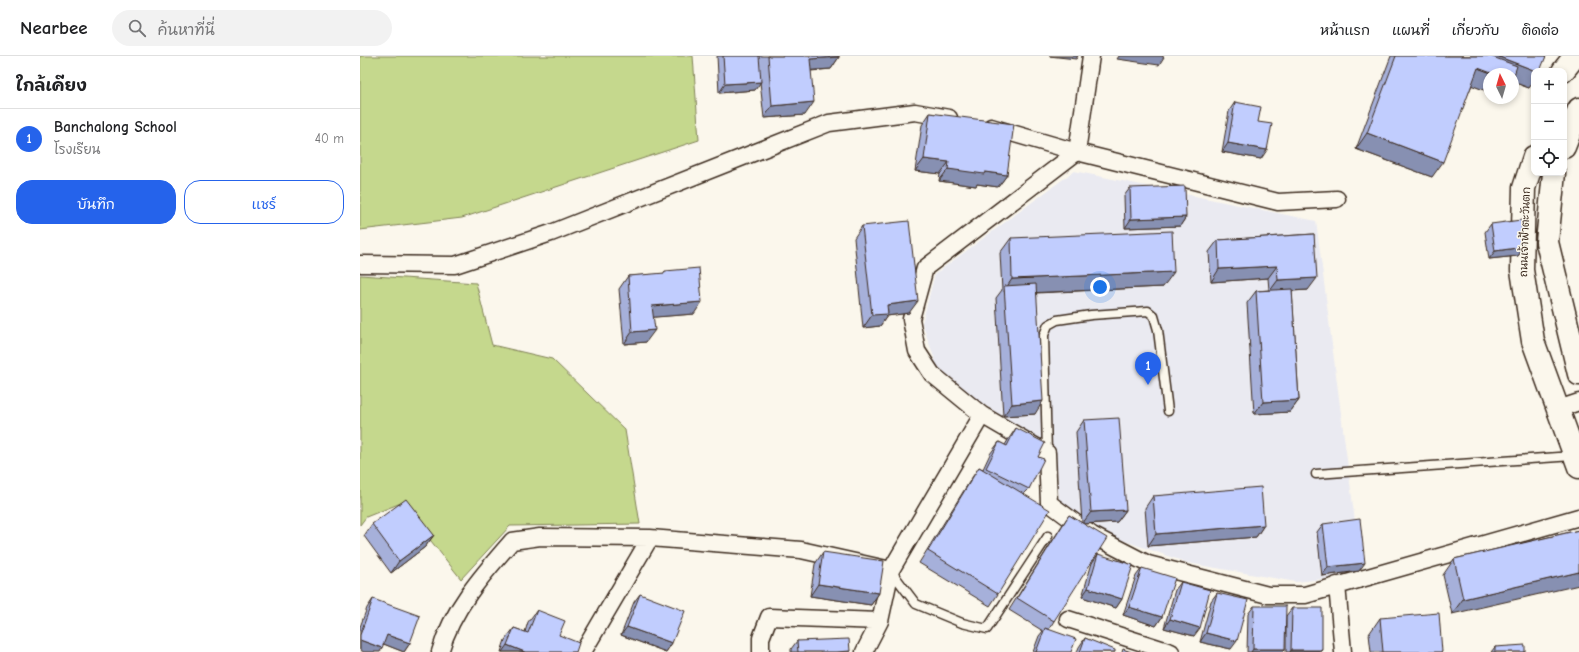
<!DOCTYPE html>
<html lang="th">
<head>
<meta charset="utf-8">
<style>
  body { margin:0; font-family:"Comic Neue","Playpen Sans Thai",sans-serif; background:#f2f2f2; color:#202124 }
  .controls { position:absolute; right:12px; top:12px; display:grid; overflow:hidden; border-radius:8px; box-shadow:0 2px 6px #0003 }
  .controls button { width:36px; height:36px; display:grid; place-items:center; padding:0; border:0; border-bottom:1px solid #e0e0e0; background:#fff; color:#202124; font:20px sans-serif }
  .compass { position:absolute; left:1123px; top:12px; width:36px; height:36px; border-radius:50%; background:#fff; box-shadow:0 2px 6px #0003; rotate:355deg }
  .you { position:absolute; left:740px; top:231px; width:14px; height:14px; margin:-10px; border:3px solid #fff; border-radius:50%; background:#1a73e8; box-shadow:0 0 0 6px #1a73e833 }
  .badge { display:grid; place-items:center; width:26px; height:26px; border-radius:50%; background:#2563eb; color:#fff; font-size:13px; font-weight:700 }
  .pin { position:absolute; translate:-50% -33px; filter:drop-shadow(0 1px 2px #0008) }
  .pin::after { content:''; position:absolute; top:21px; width:14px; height:12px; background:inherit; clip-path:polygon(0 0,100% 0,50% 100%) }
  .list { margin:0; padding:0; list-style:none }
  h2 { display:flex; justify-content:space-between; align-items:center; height:52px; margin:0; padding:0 16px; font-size:17px }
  h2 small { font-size:13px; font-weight:400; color:#757577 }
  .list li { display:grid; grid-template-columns:26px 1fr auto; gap:12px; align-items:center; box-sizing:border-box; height:60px; padding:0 16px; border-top:1px solid #e0e0e0 }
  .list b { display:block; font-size:15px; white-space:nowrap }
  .list p { margin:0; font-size:13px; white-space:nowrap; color:#757577 }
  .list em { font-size:13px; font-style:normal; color:#757577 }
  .actions { display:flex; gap:8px; padding:12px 16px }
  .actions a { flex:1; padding:9px 0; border:1px solid #2563eb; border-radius:16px; text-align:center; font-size:14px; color:#2563eb }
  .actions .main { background:#2563eb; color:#fff }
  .icon { flex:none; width:22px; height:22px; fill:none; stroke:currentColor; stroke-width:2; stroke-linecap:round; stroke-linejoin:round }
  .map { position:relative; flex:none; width:1219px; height:596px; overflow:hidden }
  header { display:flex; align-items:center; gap:24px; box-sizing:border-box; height:56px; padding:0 20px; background:#fff; border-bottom:1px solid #e0e0e0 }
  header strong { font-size:19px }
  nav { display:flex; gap:22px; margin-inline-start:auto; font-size:14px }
  .search { width:280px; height:36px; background:#f2f2f2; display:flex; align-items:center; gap:10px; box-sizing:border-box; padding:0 14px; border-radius:22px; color:#757577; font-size:15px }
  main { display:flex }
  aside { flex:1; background:#fff }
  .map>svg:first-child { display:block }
  .built { fill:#eaeaf1 }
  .green { fill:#c5d88d; stroke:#808156 }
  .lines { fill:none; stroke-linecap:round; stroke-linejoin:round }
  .lane-casing { stroke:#3b2a1e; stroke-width:11 }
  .street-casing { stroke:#3b2a1e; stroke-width:19 }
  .secondary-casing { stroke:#3b2a1e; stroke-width:25 }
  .lane { stroke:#fbf7ec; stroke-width:8 }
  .street { stroke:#fbf7ec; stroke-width:16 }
  .secondary { stroke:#fbf7ec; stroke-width:22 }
  .wall { fill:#a6b0da; stroke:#3b2a1e }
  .shaded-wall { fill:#8790b2; stroke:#3b2a1e }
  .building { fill:#c1cdfe; stroke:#3b2a1e }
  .labels { text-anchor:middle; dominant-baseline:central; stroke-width:3; stroke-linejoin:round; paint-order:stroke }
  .street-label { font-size:11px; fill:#3b2a1e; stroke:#fbf7ec }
</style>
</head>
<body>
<header>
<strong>Nearbee</strong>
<div class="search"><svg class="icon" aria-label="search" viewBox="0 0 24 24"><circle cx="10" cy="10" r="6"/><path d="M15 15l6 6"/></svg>ค้นหาที่นี่</div>
<nav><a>หน้าแรก</a><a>แผนที่</a><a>เกี่ยวกับ</a><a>ติดต่อ</a></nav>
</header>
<main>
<aside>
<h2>ใกล้เคียง<small></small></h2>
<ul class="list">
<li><span class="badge">1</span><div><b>Banchalong School</b><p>โรงเรียน</p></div><em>40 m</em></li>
</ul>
<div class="actions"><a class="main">บันทึก</a><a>แชร์</a></div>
</aside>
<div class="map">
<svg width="1219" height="596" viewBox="0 0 1219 596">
  <rect width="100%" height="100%" fill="#fbf7ec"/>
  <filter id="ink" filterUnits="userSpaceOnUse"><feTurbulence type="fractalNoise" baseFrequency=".025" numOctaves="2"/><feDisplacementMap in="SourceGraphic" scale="8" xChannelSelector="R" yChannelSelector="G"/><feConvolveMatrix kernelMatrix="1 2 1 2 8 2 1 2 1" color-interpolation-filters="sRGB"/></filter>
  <g filter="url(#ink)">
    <path class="built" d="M714 115 956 165 1002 519 936 526 828 507 742 477 699 445 696 394 623 348 577 310 562 267 575 218Z"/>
    <path class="green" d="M0 0H333L339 84 102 162 0 174Z
      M0 219 116 227 132 289 192 303 265 374 280 468 150 470 101 523 41 447 6 461 0 469Z"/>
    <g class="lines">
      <defs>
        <path id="lane" d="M687 397 684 279 688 269 697 264 731 259 788 255 794 260 798 274 808 355
          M956 418 1213 400
          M531 515 556 548 602 567 627 573 688 480"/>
        <path id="street" d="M731 0 717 96 565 212 551 263 557 295 572 318 622 359 687 397 689 447 732 479 788 508 908 539H945L1219 461
          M631 71 717 96 918 146 977 143
          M0 208 95 209 191 177 469 67 555 56 589 62
          M1198 353 1219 346
          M977 529 983 596
          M708 563 811 596
          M80 596C92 553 123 518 152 485L180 481 290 482 441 494 531 514
          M223 596 290 482
          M401 596V582L409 561 520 565
          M504 596 520 565 531 514 622 359"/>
        <path id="secondary" d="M1203 15 1215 0
          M1204 91 1219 53
          M1174 101 1164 132 1162 214 1173 285 1219 411
          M1194 117 1187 186 1219 318"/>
      </defs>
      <use href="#lane" class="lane-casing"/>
      <use href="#street" class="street-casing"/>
      <use href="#secondary" class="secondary-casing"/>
      <use href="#lane" class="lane"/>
      <use href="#street" class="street"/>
      <use href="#secondary" class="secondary"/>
    </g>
    <path class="wall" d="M357 0H479V1L471 13 451 15 445 59 404 62 400 26 395 34 359 37Z
      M1031 0H1186L1169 32 1153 26V18H1129V36L1112 29 1072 121 996 93Z
      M875 46 898 66 901 103 862 96 869 55Z
      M570 57 647 119 638 131 617 128 616 130 579 125 580 118 555 115 562 69Z
      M770 132 826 161 820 170 765 172 764 140Z
      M1131 168 1164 191 1158 200 1129 203 1125 176Z
      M502 170 549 257 527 260 520 270 503 272 494 182Z
      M954 178 948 234 932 235 939 344 930 356 894 358 887 247 896 235 909 234 908 222 851 226 849 196 858 184Z
      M651 182 803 231 676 237 675 358 643 360 636 242 642 234 640 197Z
      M305 215 334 258 293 261 286 286 264 288 259 233 268 220 303 218Z
      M724 364 766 454 757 466 725 468 694 565 689 573 711 596H673L679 580 683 575 649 554 701 471 709 459 722 467 716 376Z
      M656 372 678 401 669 433 664 438 638 538 630 550 559 507 611 423 619 411 623 413 630 398 639 386 645 389 648 384Z
      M793 440 904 469 896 481 788 490 785 452Z
      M12 468 74 479 65 491 31 517 4 480Z
      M963 468 999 515 962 520 957 476Z
      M1219 474 1092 558 1083 519 1094 503Z
      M463 496 519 537 511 549 450 540 455 508Z
      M738 498 762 543 756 552 722 541 732 507Z
      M782 512 802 561 796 570 763 559 776 520Z
      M821 526 834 580 804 572 815 534Z
      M857 537 871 593 840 586 851 545Z
      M280 538 312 587 306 596 261 579 274 546Z
      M13 543 50 587 44 596 24 588 0 594V571L7 552Z
      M894 550 925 593 923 596H887L888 558Z
      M932 552 961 596H926V560Z
      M177 554 199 579 216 596H141L145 584 154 572 165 576 168 566Z
      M1020 562 1082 596H1011L1009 578Z
      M725 582 755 596H717L719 591Z
      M437 585 490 595V596H431V593Z
      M1135 591 1165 596H1131Z"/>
    <path class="shaded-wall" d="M689 0H718L716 3Z
      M759 0H801L804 1 799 9 757 3Z
      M1087 0H1137L1176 15H1174V25L1169 32 1153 26V18Z
      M479 1 471 13 441 15 450 3Z
      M1118 12 1134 18H1129V36L1108 28Z
      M401 26 395 34 359 37 365 28Z
      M454 46 445 59 404 62 412 50Z
      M1007 77 1083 106 1072 121 996 93Z
      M868 87 907 94 901 103 862 96Z
      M564 103 589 106 580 118 555 115Z
      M588 113 625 116 647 119 638 131 617 128 616 130 579 125Z
      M826 161 820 170 765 172 771 163Z
      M1164 191 1158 200 1129 203 1135 195Z
      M917 210 908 222 851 226 859 213Z
      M814 216 803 231 645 238 644 235 652 223Z
      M957 222 948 234 909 236 918 224Z
      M558 245 549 257 527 260 520 270 503 272 512 259 527 249Z
      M342 246 334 258 284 262 292 250Z
      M295 274 286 286 264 288 272 276Z
      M939 344 930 356 894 358 903 346Z
      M683 345 675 358 643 360 652 348Z
      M766 454 757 466 722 468 731 456Z
      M904 469 896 481 788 490 796 478Z
      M74 479 65 491 31 517 39 505Z
      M1005 507 999 515 962 520 968 511Z
      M1219 516V529L1092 558 1103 543Z
      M458 528 519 537 511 549 450 540Z
      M728 532 762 543 756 552 722 541Z
      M769 551 802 561 796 570 763 559Z
      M810 563 840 572 834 580 804 572Z
      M267 571 312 587 306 596 261 579Z
      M846 577 877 585 871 593 840 586Z
      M27 579 50 587 44 596 21 587Z
      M0 584 22 592 20 596H4L0 594Z
      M147 589 165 596H142Z
      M893 593H925L923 596H891Z
      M931 594H962L961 596H930Z"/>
    <path class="building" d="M363 0H399L401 26 365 28Z
      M408 0H479V1L450 3 454 46 412 50Z
      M1036 0H1130L1157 10 1153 22V18H1134L1118 12 1083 106 1007 77Z
      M1137 0H1186L1180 15H1176Z
      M875 46 901 51 898 66 912 68 907 94 868 87Z
      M570 57 654 68 647 119 625 116 624 118 588 113 589 106 564 103Z
      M825 130 826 161 771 163 770 132Z
      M1161 164 1164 191 1135 195 1131 168Z
      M549 165 558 245 527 249 528 258 512 259 502 170Z
      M812 175 814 216 652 223 651 182Z
      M954 178 957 222 918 224 917 210 859 213 858 184Z
      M339 212 342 246 292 250 295 274 272 276 268 220 305 217V215Z
      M676 228 683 345 652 348 644 230Z
      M932 233 939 344 903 346 896 235Z
      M759 362 766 454 731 456 724 364Z
      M656 372 685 387 678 401 684 403 669 433 626 412 639 386 647 390Z
      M619 411 690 454 638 538 568 495Z
      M901 431 904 469 796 478 793 440Z
      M46 443 74 479 39 505 12 468Z
      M709 459 747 482 694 565 657 542Z
      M1000 463 1005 507 968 511 963 468Z
      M1219 474V516L1103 543 1094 503Z
      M463 496 524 505 519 537 458 528Z
      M738 498 773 509 762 543 728 532Z
      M782 512 815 522 802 561 769 551Z
      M821 526 850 534 840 572 810 563Z
      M857 537 888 544 877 585 846 577Z
      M280 538 325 555 312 587 267 571Z
      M13 543 60 560 50 587 27 579 22 592 0 584V579Z
      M894 550H926L925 593H893Z
      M932 552H962V594H931Z
      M177 554 205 565 199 579 219 587 216 596H165L147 589 154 572 168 577Z
      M1079 557 1082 596H1023L1020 562Z
      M685 572 716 583 711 596H676Z
      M725 582 755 594V596H720Z
      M489 583 490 595 477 596H438L437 585Z
      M1165 589V596H1135V591Z
      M763 593 771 596H762Z"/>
  </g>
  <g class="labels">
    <g class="street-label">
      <text transform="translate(1165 176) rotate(-88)">ถนนเจ้าฟ้าตะวันตก</text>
    </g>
  </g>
</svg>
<div class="controls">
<button>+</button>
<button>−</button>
<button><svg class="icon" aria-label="locate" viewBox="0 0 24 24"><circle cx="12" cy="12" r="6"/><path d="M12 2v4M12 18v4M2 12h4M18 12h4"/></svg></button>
</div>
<svg class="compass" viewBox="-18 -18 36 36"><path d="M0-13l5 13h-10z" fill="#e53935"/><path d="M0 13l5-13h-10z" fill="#757577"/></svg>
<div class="you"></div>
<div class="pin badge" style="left:788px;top:329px">1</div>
</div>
</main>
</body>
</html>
